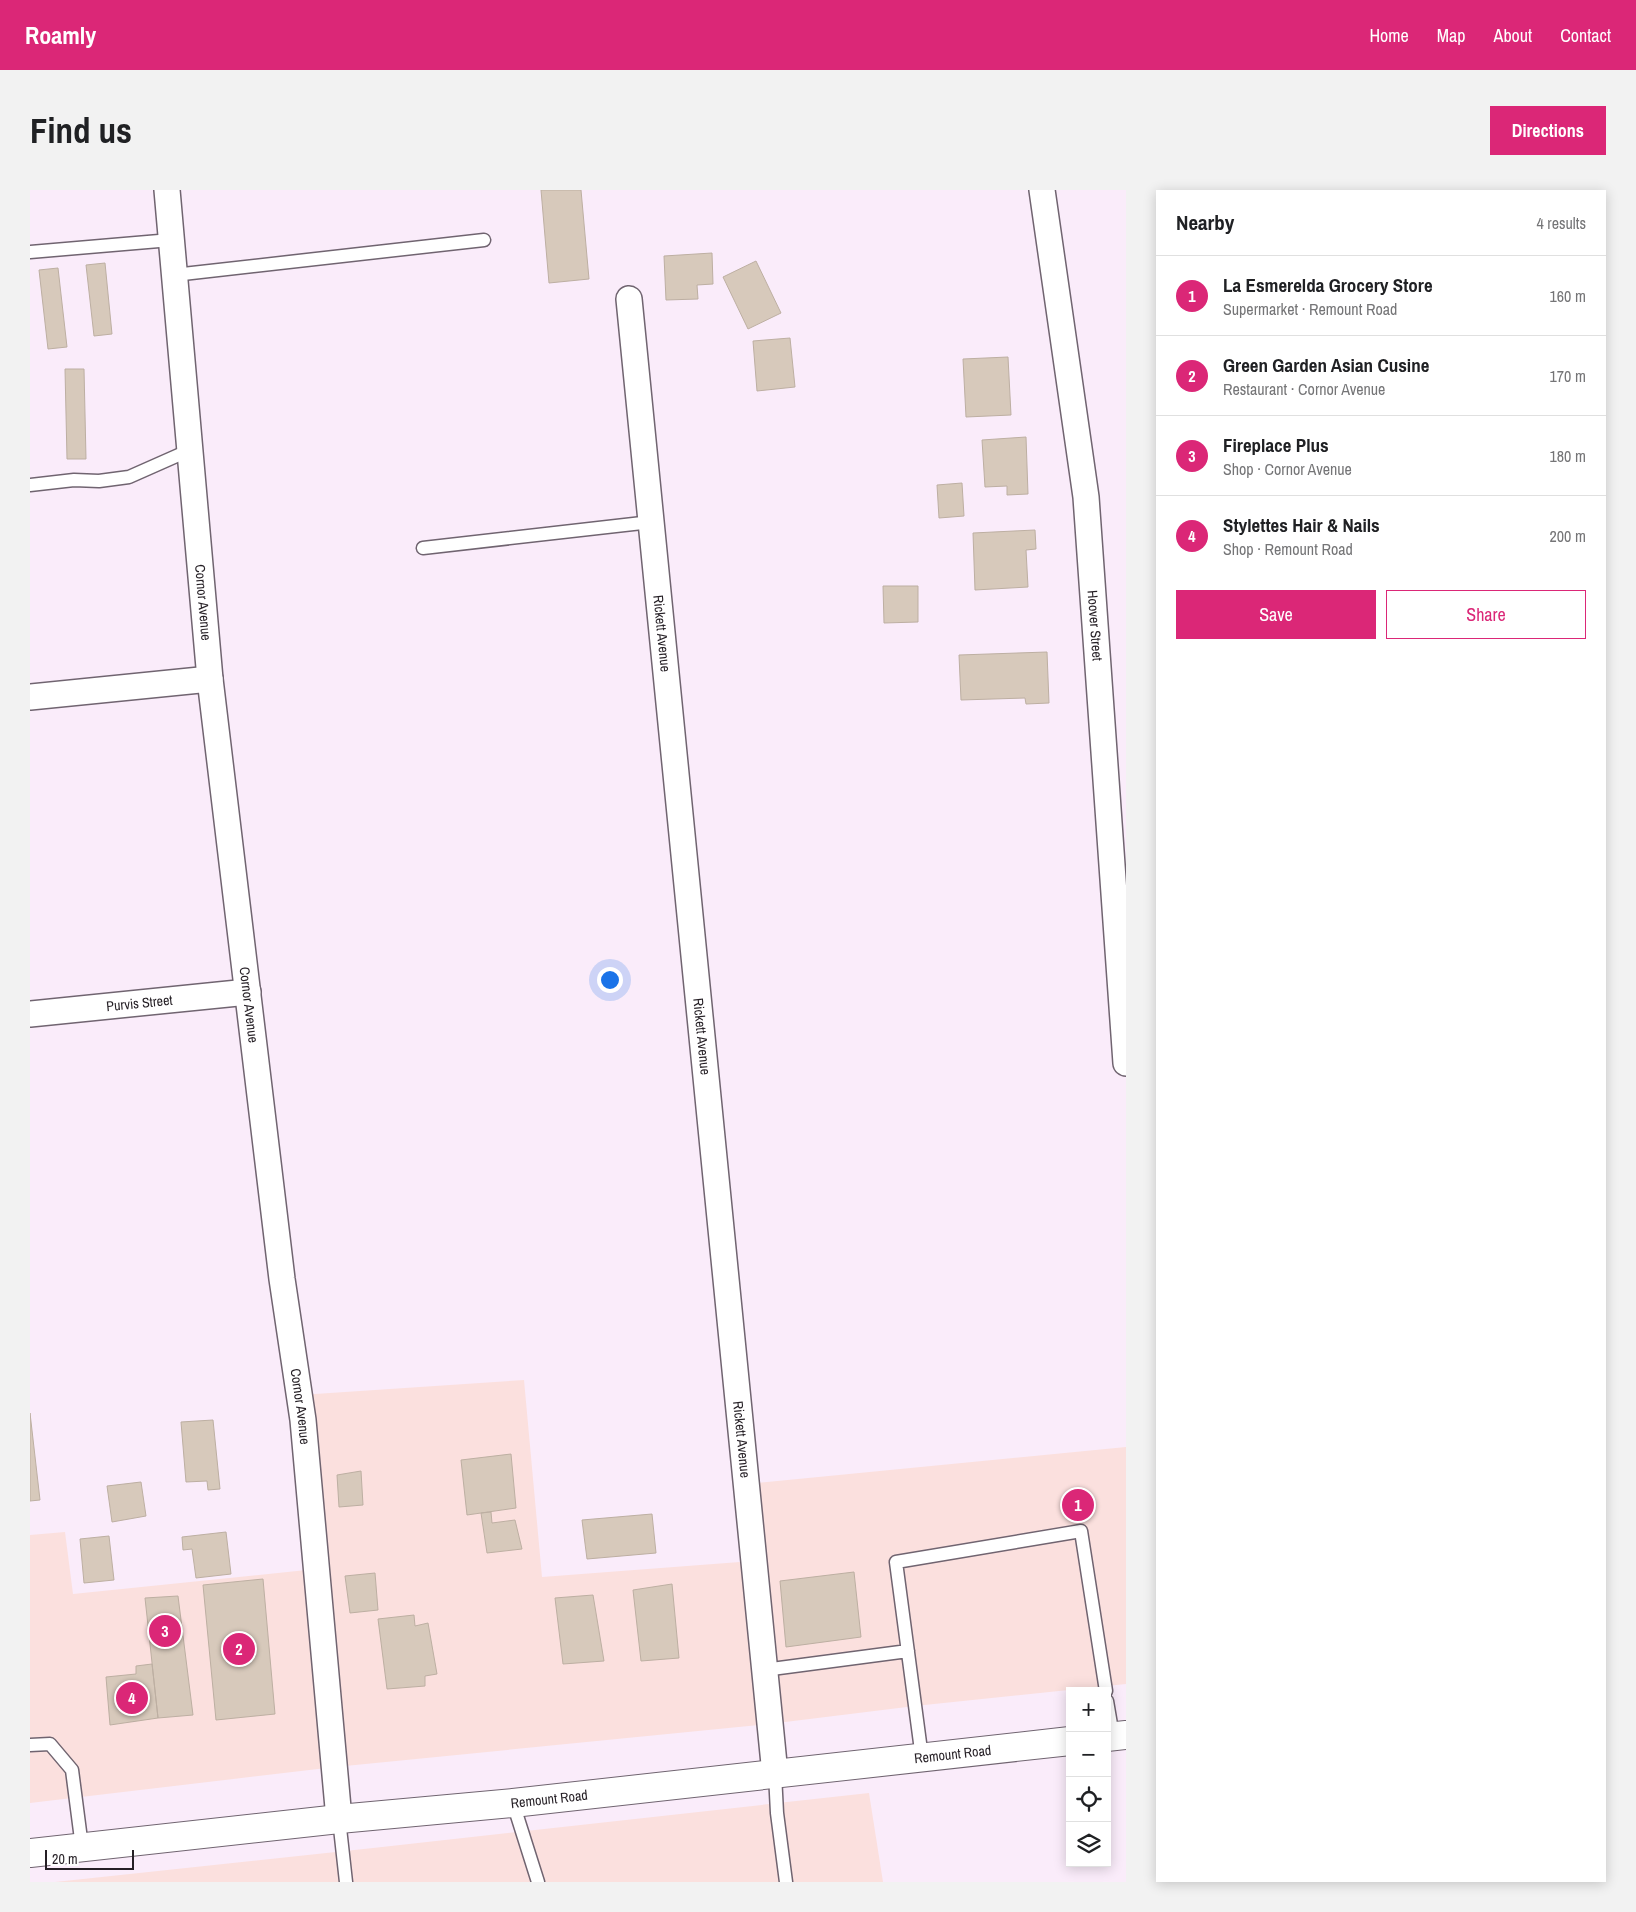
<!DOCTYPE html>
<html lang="en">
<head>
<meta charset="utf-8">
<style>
  body { margin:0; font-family:"Archivo Narrow",sans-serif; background:#f2f2f2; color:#202124 }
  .controls { position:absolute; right:15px; bottom:15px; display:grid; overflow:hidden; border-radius:0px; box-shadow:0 2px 12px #0003 }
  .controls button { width:45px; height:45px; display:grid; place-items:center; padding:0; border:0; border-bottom:1px solid #e0e0e0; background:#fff; color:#202124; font:25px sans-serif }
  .scale { position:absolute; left:15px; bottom:12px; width:89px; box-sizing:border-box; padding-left:5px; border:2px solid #251f25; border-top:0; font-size:14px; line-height:18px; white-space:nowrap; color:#251f25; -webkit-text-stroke:4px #fefefe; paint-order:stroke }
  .you { position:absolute; left:579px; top:789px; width:18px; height:18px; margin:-12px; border:4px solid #fff; border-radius:50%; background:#1a73e8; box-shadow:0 0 0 8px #1a73e833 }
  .badge { display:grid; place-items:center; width:32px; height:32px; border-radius:50%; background:#db2777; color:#fff; font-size:16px; font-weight:700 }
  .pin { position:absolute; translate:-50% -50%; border:2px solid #fff; box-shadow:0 1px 5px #0006 }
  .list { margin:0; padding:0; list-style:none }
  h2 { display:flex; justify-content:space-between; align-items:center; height:65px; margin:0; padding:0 20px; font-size:21px }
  h2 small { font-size:16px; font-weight:400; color:#757577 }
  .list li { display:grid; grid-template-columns:32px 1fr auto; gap:15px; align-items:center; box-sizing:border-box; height:80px; padding:0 20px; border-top:1px solid #e0e0e0 }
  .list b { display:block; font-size:19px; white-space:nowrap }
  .list p { margin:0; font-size:16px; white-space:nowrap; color:#757577 }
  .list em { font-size:16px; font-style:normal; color:#757577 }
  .actions { display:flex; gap:10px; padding:15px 20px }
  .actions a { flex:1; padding:11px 0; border:1px solid #db2777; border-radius:0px; text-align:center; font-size:18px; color:#db2777 }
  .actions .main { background:#db2777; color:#fff }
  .icon { flex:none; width:28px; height:28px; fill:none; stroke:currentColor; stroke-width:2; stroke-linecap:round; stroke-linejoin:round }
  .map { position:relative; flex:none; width:1096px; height:1692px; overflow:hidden; border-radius:0px }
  header { display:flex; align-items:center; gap:30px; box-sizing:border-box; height:70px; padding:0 25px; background:#db2777; color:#fff }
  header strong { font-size:24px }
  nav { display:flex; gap:28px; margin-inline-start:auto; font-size:18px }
  .intro { display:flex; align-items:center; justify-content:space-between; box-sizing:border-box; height:120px; padding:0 30px }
  h1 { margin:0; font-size:35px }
  .button { padding:12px 22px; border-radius:0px; background:#db2777; color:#fff; font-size:18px; font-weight:700 }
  main { display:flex; gap:30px; padding:0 30px }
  aside { flex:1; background:#fff; border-radius:0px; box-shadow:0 2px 12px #0003 }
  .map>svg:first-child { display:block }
  .commercial { fill:#fbe0de }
  .building { fill:#d7c9bb; stroke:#bdafa2 }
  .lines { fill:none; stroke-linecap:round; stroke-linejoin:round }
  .lane-casing { stroke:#706470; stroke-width:15 }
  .street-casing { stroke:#706470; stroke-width:28 }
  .secondary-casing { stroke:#706470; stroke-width:30 }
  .lane { stroke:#fff; stroke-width:12 }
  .street { stroke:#fff; stroke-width:25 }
  .secondary { stroke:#fff; stroke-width:28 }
  .labels { text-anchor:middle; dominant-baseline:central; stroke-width:4.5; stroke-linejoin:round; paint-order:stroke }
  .street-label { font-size:14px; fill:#251f25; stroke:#fefefe }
</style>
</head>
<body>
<header>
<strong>Roamly</strong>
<nav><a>Home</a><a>Map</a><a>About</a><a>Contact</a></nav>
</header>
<div class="intro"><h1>Find us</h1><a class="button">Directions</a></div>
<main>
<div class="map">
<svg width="1096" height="1692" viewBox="0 0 1096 1692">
  <rect width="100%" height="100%" fill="#faecfa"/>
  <path class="commercial" d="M494 1190 512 1387 723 1371 716 1294 1096 1257V1494L885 1516 739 1534 305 1577 0 1613V1345L35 1342 43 1404 286 1379 270 1205Z
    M839 1603 853 1692H25L343 1658Z"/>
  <path class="building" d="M511 0H551L559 89 519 93Z
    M682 63 683 94 667 95 668 109 636 110 634 66Z
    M726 71 751 123 718 139 693 87Z
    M75 73 82 144 64 146 56 75Z
    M28 78 37 157 18 159 9 80Z
    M760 148 765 197 727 201 723 151Z
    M978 167 981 225 936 227 933 169Z
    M35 179H54L56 269H37Z
    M996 247 998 304 977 305V296L955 297 952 250Z
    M932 293 934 326 909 328 907 295Z
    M1005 340 1006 359 996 360 998 397 945 400 943 343Z
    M853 396H888V432L854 433Z
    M1017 462 1019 513 996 514 995 508 931 510 929 465Z
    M0 1223 10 1310 0 1311Z
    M183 1230 190 1299 178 1300 177 1291 156 1292 151 1232Z
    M481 1264 486 1318 437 1325 431 1270Z
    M331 1281 333 1315 309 1317 307 1285Z
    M111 1292 116 1326 82 1332 77 1296Z
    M461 1322 462 1333 485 1330 492 1359 457 1363 451 1323Z
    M622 1324 626 1363 557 1369 552 1330Z
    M196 1342 201 1384 166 1388 162 1359 153 1360 152 1347Z
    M79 1346 84 1390 54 1393 50 1349Z
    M824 1382 831 1447 756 1457 750 1391Z
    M345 1383 348 1420 320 1423 315 1386Z
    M233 1389 245 1524 186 1530 173 1395Z
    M642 1394 649 1468 611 1471 603 1400Z
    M563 1405 574 1471 533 1474 525 1408Z
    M148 1406 163 1525 128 1528 115 1408Z
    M384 1425 385 1436 398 1433 407 1484 395 1486V1496L357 1499 348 1429Z
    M122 1474 128 1528 80 1535 76 1487 106 1484V1476Z"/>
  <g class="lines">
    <defs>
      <path id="lane" d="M0 62 141 50
        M144 85 454 50
        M0 295 44 290 69 291 99 287 160 260
        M393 358 621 332
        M734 1480 878 1461
        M1077 1511 1083 1546
        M0 1555 20 1554 42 1580 52 1657
        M892 1568 866 1372 1051 1341 1076 1501
        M745 1584 747 1623 756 1692
        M483 1613 508 1692
        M309 1629 316 1692"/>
      <g id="street">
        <path id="s1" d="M137 0 180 489 252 1089 273 1230 309 1629"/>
        <path id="s2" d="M1012 0 1056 307 1096 873"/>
        <path id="s3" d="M599 109 745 1584"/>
        <path d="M0 507 180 489"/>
        <path id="s4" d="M0 824 218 802"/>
      </g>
      <g id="secondary">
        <path d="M1077 1547 1096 1545"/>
        <path id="s5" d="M0 1663 309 1629 483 1613 1040 1551"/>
      </g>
    </defs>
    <use href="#lane" class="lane-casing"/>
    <use href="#street" class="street-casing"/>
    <use href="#secondary" class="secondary-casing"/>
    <use href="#lane" class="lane"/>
    <use href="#street" class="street"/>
    <use href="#secondary" class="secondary"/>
  </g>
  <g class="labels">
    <g class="street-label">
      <text stroke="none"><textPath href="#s1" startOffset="414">Cornor Avenue</textPath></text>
      <text stroke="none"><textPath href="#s2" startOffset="439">Hoover Street</textPath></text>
      <text stroke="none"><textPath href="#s3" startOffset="336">Rickett Avenue</textPath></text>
      <text stroke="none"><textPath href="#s4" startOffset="110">Purvis Street</textPath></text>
      <text stroke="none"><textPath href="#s1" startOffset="819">Cornor Avenue</textPath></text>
      <text stroke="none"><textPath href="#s3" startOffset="741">Rickett Avenue</textPath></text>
      <text stroke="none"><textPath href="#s1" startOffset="1224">Cornor Avenue</textPath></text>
      <text stroke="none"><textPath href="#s3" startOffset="1146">Rickett Avenue</textPath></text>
      <text stroke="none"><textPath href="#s5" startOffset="928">Remount Road</textPath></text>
      <text stroke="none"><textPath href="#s5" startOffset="522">Remount Road</textPath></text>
    </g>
  </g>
</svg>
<div class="controls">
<button>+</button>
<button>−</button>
<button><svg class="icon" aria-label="locate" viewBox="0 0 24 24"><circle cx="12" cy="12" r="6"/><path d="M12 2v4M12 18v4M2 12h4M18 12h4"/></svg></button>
<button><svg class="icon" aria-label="layers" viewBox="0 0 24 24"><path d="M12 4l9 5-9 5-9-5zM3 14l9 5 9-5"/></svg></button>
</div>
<div class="scale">20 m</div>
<div class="you"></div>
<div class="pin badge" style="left:1048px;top:1315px">1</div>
<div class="pin badge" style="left:209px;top:1459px">2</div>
<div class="pin badge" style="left:135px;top:1441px">3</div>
<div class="pin badge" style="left:102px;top:1508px">4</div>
</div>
<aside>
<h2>Nearby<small>4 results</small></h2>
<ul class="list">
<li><span class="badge">1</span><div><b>La Esmerelda Grocery Store</b><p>Supermarket · Remount Road</p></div><em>160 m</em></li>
<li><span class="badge">2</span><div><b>Green Garden Asian Cusine</b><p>Restaurant · Cornor Avenue</p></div><em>170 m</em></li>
<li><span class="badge">3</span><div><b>Fireplace Plus</b><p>Shop · Cornor Avenue</p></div><em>180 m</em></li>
<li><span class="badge">4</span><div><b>Stylettes Hair &amp; Nails</b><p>Shop · Remount Road</p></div><em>200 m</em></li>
</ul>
<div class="actions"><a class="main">Save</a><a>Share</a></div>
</aside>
</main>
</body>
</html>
